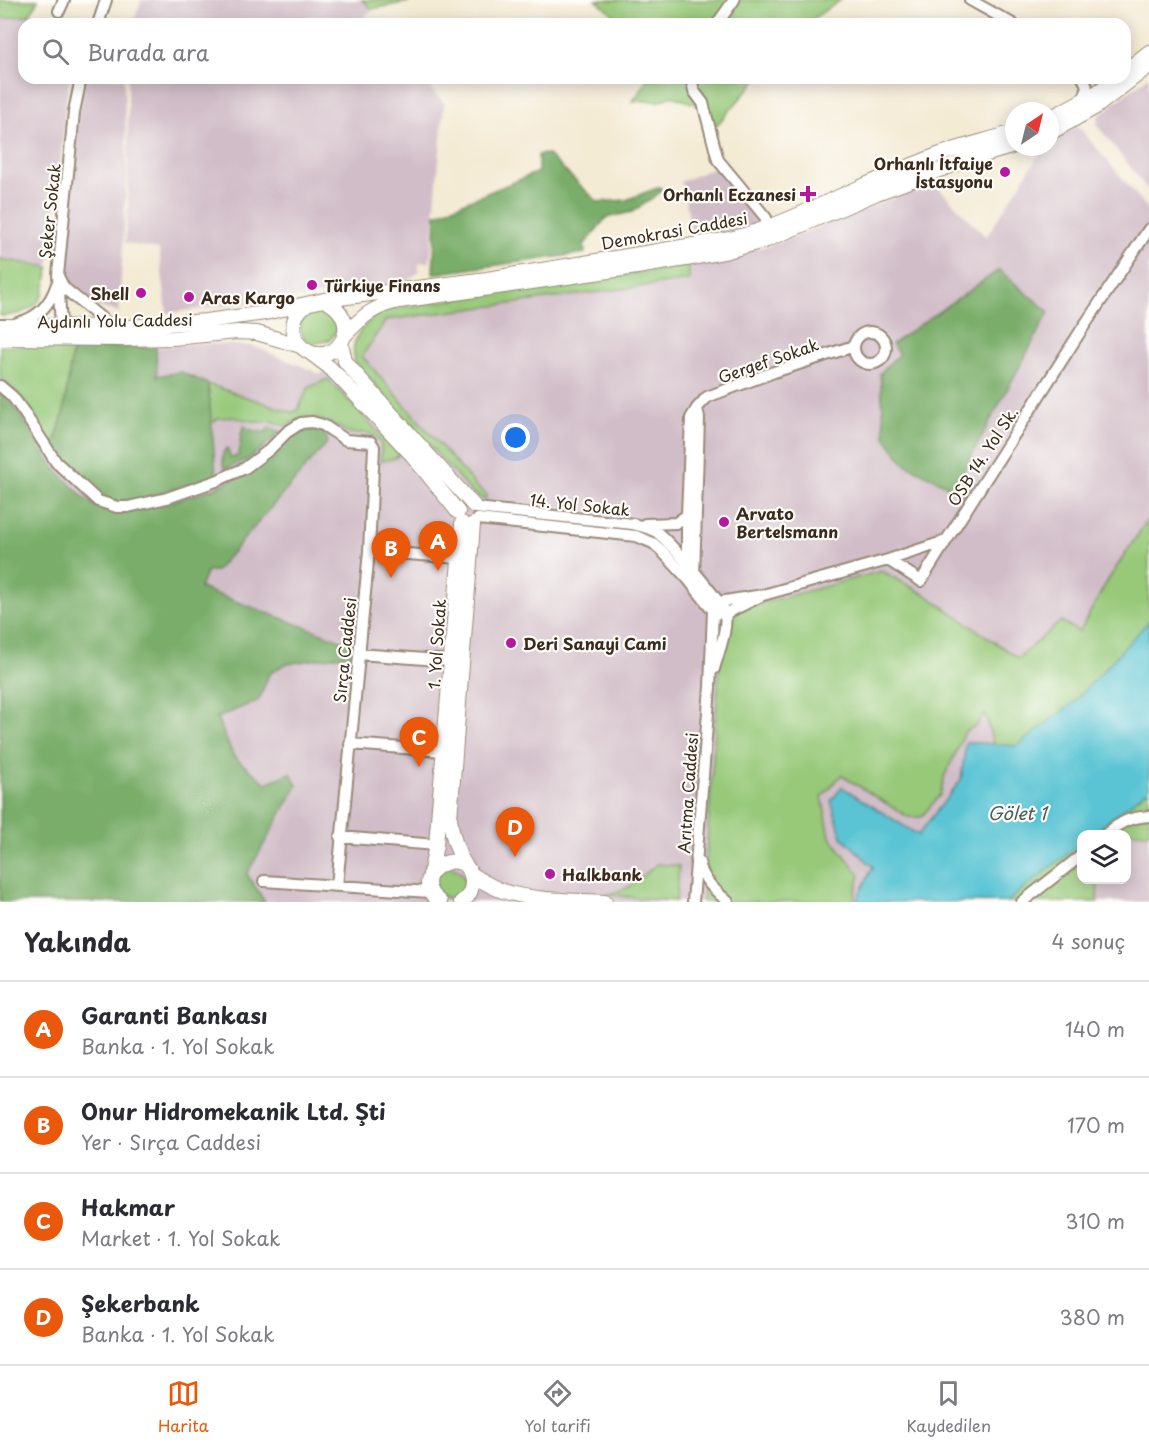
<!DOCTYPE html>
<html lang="tr">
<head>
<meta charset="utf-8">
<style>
  body { margin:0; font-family:"Playpen Sans",sans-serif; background:#f7f7f7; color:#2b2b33 }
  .controls { position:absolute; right:18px; bottom:18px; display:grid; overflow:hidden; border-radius:12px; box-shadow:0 3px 15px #0003 }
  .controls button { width:54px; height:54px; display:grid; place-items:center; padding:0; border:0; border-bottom:2px solid #e1e1e2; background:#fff; color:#2b2b33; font:30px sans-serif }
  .compass { position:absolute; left:1005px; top:102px; width:54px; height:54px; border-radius:50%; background:#fff; box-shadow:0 3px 15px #0003; rotate:35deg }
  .you { position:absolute; left:516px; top:438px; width:21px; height:21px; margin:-15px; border:4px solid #fff; border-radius:50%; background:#1a73e8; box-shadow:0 0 0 9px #1a73e833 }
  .badge { display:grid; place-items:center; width:39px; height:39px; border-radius:50%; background:#ea580c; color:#fff; font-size:20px; font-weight:700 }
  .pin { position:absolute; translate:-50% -50px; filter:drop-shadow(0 2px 3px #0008) }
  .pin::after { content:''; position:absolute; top:32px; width:21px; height:18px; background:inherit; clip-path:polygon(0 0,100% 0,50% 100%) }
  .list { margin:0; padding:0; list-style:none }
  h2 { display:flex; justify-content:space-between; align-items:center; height:78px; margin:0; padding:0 24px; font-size:26px }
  h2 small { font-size:20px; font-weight:400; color:#7c7c81 }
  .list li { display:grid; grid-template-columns:39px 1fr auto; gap:18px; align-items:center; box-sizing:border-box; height:96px; padding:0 24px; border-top:2px solid #e1e1e2 }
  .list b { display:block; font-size:22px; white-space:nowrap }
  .list p { margin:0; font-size:20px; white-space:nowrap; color:#7c7c81 }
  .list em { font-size:20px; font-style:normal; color:#7c7c81 }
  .icon { flex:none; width:33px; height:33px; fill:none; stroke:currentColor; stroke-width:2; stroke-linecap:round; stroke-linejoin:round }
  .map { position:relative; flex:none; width:1149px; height:902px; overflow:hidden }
  .search { position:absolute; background:#fff; box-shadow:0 3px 15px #0003; left:18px; right:18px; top:18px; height:66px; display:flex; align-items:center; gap:15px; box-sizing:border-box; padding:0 21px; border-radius:18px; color:#7c7c81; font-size:22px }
  .sheet { height:462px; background:#fff }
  nav { display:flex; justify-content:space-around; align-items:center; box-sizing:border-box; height:84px; border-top:2px solid #e1e1e2; background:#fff; font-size:16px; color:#7c7c81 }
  nav a { display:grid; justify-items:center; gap:3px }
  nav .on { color:#ea580c }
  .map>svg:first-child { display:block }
  .industrial { fill:#d1bdc8; fill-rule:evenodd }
  .green { fill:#97c979; stroke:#697a4c; stroke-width:1.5 }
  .forest { fill:#79ad69; stroke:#5a6c44; stroke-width:1.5 }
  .water { fill:#5ac4d4; stroke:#4a7779; stroke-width:1.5 }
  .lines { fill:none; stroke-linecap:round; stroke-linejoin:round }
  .minor-casing { stroke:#988a7a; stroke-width:14 }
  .major-casing { stroke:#988a7a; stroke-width:16 }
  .minor { stroke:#fff; stroke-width:10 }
  .major { stroke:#fff; stroke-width:14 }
  .poi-dot { fill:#b5179e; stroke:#fdfcf7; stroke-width:2 }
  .labels { text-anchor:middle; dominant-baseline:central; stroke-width:4.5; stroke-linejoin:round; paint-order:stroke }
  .poi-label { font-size:16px; font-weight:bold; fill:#3b2a1e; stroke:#fdfcf7; text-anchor:start }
  .street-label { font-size:16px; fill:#3b2a1e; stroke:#fdfcf7 }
  .water-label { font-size:18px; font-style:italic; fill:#46605e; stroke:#fdfcf7 }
</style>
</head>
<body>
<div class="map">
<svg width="1149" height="902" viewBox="0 0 1149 902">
  <rect width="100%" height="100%" fill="#fdfcf7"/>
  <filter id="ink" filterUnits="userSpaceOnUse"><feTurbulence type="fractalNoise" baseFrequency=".0167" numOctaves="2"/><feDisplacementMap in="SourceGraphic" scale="12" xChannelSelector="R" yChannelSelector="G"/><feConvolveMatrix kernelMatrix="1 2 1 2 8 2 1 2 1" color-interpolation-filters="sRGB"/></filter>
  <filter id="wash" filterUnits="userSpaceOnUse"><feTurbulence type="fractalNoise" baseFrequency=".008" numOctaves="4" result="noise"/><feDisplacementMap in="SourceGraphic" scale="24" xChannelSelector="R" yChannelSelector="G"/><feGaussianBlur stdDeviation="1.35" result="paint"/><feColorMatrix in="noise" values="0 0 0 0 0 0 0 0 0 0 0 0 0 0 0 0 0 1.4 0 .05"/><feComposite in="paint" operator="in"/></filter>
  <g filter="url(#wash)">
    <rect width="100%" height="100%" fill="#f4ebd5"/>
    <path class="industrial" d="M142 0H361L372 10 363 19 368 24H132Z
      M29 15 39 24H24V78H69L49 267 0 259V19Z
      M1149 76V191L1097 125 1098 116Z
      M86 78H124L127 172 119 312 96 306 64 283 77 118Z
      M128 78H420L444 103 430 262 419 263V272L400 285 167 313 159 249 125 243 128 207Z
      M1078 126 1149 210V902H0V347H156L199 343 253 346 320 374 361 356 386 320 688 280 689 265 775 244 933 182 986 237 1044 147H1050V140ZM1082 834H1126V880H1082Z
      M718 166 760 216 759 222 750 226 692 237 684 191 680 182Z"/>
    <path class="green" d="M0 0H38L34 8 29 15 0 19Z
      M362 0H407L409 2 372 9Z
      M596 0H841L805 24H625Z
      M647 78H758L715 127 707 108 672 96 660 101H633L644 86Z
      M0 259 49 267C47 277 46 287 42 296 35 311 15 316 0 316Z
      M689 265V280L386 320 362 356 477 487 487 495 485 500 472 493 356 363C346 340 366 323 381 310Z
      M322 309C333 311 339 320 337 331L330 340 313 344C301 339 294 324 306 315 311 312 317 311 322 309Z
      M0 346 73 347 63 415 53 448C38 421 26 396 0 378Z
      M328 379 399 454 396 458 380 461C381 453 383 444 377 438 368 429 361 435 351 433 347 433 342 429 339 427 317 417 307 412 286 426L272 421 258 422 232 417 218 418 211 424 208 384 291 412 297 411 309 387Z
      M1149 518V660L1000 772 985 713 977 725 964 733 958 748 945 775 940 795 921 817H908L841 775 822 797 830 837 860 875 853 902H703L721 644 737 610 882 571 926 595 1018 658 1061 621 1079 632 1108 580Z
      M1149 769V833L1122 831 1118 834H1082V880H1098L1097 902H981Z
      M657 864 679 866 676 901 607 895 629 887Z
      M435 883a15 15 0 1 1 30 0a15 15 0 1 1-30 0Z"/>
    <path class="forest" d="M547 154 598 202 626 200 660 187 662 191 632 212 606 218 584 245 585 253 433 274 436 214 538 172V155Z
      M999 270 1049 312 960 477 968 486 963 494 904 463 885 437 880 373 899 354 892 344Z
      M73 347H156L157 376 181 372 208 384 216 475 151 497 126 502 113 501 100 497 62 461 53 448 63 415Z
      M0 392C27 415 37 451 62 476 73 487 90 506 104 510 122 515 141 510 158 505 184 498 211 491 235 478 260 464 281 447 302 430H321L327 437V443L216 571H207L200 588 343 641 352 648 351 654 285 664 269 674 259 700 217 718 234 757 266 783 291 773 297 786 247 874 265 902H0Z
      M244 426C251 431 258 432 266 432L269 427 281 432 259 451 248 459 226 469 223 466V453L226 448 228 449 230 457H235L239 454 241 434Z"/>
    <path class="water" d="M1149 621V792L1146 791 1092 834H1082L1081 843 1007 902H858L856 901 873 867 842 837 831 801 842 787 918 835 961 780 966 742 1017 746 1073 703Z"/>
  </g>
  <g filter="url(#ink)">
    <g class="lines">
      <defs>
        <path id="minor" d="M970 0 1013 24
          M59 11 64 0
          M98 24 106 0
          M717 24 734 0
          M691 78 694 91 703 103 718 160 766 218V229
          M1080 101C1088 93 1089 87 1083 78
          M59 278 64 288 112 327
          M17 323C38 318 50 305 57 284
          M63 331 61 326 58 275 74 112 81 78
          M854 348a16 16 0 1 1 32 0a16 16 0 1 1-32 0Z
          M0 386 12 396 23 411 56 462 98 501 117 507H128L167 498 216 481 245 468 269 450 287 432 301 423 312 422 323 425 346 440 371 442 374 447 369 551 337 886
          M476 508 633 524C642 526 652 528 659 534 671 544 722 601 725 614 728 629 718 654 714 669
          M478 519 636 536 653 543 661 550 688 579 713 610 710 687 693 902
          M645 524 676 523 687 515
          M369 551 459 558
          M888 560 921 581 946 541
          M687 566V515L691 418 697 408 707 397 774 372 854 346
          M694 575 699 418 697 408
          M763 595 725 614 718 613 713 610 719 602 763 595 888 560 946 541 1082 329 1149 229
          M359 654 451 661
          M350 744 443 751
          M1106 834C1122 821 1129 818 1149 816
          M340 837 436 845
          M699 862C702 880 716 891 728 902
          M264 881 430 892
          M1022 902 1082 855"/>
        <path id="major" d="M1125 71 1149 52
          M1050 118 1096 93 1116 78
          M1050 133 1096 107 1149 66
          M307 304C298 311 291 320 294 332 295 340 300 347 307 351 338 367 366 320 324 300
          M0 326 129 327 206 321 265 313 324 300 487 279 730 239C774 228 813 208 854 190 879 179 905 168 930 158 957 147 986 141 1014 132
          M345 335C363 316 372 307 399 301L637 267 698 257 724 252 767 240 877 193 964 161 1014 146
          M0 338 124 339 173 338 237 332 257 333 301 346
          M341 343 345 361 354 372 474 506
          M305 349 329 367 337 375 412 455 458 512
          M468 870C457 853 452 838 450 818L473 524
          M470 874C481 880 491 887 503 891 532 901 574 900 605 902
          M430 875 436 845 462 523
          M440 902C401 873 470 839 472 882 472 891 468 898 461 902"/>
      </defs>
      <use href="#minor" class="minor-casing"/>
      <use href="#major" class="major-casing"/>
      <use href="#minor" class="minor"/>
      <use href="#major" class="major"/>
    </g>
  </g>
  <g class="poi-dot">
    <circle cx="1005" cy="172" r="6"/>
    <path d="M805 185h6v6h6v6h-6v6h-6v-6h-6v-6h6z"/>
    <circle cx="312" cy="285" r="6"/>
    <circle cx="141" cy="293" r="6"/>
    <circle cx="189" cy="297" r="6"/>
    <circle cx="724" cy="522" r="6"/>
    <circle cx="511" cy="643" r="6"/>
    <circle cx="550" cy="874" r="6"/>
  </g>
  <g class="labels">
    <g class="poi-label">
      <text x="993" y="163" text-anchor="end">Orhanlı İtfaiye<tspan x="993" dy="18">İstasyonu</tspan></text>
      <text x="796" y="194" text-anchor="end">Orhanlı Eczanesi</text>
      <text x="324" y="285">Türkiye Finans</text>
      <text x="129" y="293" text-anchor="end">Shell</text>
      <text x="201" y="297">Aras Kargo</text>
      <text x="736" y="513">Arvato<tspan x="736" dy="18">Bertelsmann</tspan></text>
      <text x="523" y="643">Deri Sanayi Cami</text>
      <text x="562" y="874">Halkbank</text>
    </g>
    <g class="street-label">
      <text transform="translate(49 211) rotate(-84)">Şeker Sokak</text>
      <text transform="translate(674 230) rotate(-10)">Demokrasi Caddesi</text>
      <text transform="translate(115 320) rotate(-1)">Aydınlı Yolu Caddesi</text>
      <text transform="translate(768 360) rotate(-19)">Gergef Sokak</text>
      <text transform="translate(982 456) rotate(-57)">OSB 14. Yol Sk.</text>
      <text transform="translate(580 504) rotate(6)">14. Yol Sokak</text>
      <text transform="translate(436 644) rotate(-86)">1. Yol Sokak</text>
      <text transform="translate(344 650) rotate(-84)">Sırça Caddesi</text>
      <text transform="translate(687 793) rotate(-86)">Arıtma Caddesi</text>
    </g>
    <g class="water-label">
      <text x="1017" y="812">Gölet 1</text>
    </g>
  </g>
</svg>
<div class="controls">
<button><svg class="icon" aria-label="layers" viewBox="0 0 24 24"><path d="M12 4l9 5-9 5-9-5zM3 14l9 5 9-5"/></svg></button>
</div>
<svg class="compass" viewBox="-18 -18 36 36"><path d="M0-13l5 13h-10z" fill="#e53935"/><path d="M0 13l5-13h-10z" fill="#7c7c81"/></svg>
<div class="you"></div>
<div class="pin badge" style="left:438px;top:571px">A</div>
<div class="pin badge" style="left:391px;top:578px">B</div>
<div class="pin badge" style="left:419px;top:767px">C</div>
<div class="pin badge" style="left:515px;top:857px">D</div>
<div class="search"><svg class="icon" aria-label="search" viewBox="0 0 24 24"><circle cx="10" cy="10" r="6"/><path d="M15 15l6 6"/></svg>Burada ara</div>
</div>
<section class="sheet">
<h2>Yakında<small>4 sonuç</small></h2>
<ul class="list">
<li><span class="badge">A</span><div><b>Garanti Bankası</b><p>Banka · 1. Yol Sokak</p></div><em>140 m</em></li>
<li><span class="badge">B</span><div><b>Onur Hidromekanik Ltd. Şti</b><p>Yer · Sırça Caddesi</p></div><em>170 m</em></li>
<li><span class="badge">C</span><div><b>Hakmar</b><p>Market · 1. Yol Sokak</p></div><em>310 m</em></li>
<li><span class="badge">D</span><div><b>Şekerbank</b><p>Banka · 1. Yol Sokak</p></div><em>380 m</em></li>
</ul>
</section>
<nav>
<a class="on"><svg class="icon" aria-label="map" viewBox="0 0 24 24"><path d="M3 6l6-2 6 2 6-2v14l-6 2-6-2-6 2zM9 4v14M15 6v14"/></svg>Harita</a>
<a><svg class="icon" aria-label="directions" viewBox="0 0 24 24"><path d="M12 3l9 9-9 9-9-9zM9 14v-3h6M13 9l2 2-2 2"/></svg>Yol tarifi</a>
<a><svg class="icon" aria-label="saved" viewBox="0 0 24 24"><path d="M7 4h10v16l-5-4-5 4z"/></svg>Kaydedilen</a>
</nav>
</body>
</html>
